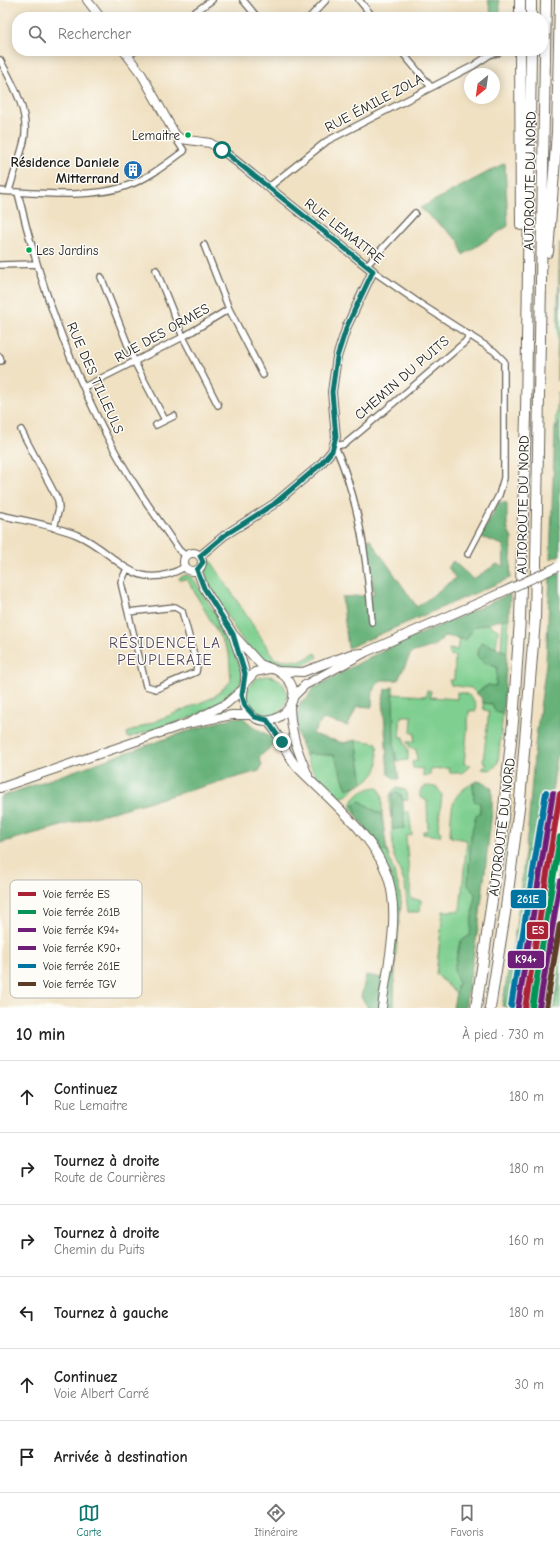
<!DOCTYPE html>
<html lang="fr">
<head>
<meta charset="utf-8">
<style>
  body { margin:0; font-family:"Comic Neue",sans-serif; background:#f6f6f6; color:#222 }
  .compass { position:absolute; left:464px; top:68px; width:36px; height:36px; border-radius:50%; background:#fff; box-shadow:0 2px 10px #0003; rotate:209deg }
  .stop { position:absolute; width:12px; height:12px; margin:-9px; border:3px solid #0f766e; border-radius:50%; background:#fff }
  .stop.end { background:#0f766e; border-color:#fff; box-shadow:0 1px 4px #0008 }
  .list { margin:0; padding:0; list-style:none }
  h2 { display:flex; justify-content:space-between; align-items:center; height:52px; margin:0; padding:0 16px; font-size:17px }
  h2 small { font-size:13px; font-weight:400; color:#767676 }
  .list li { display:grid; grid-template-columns:26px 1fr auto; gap:12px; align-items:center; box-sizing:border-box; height:72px; padding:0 16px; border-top:1px solid #e0e0e0 }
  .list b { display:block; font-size:15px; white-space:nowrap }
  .list p { margin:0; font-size:13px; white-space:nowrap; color:#767676 }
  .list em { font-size:13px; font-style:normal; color:#767676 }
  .icon { flex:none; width:22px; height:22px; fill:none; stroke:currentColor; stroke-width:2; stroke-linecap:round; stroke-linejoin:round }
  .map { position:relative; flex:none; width:560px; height:1008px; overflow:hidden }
  .search { position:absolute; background:#fff; box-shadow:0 2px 10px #0003; left:12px; right:12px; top:12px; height:44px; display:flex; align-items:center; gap:10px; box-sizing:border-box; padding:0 14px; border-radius:16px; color:#767676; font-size:15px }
  .sheet { height:484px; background:#fff }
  nav { display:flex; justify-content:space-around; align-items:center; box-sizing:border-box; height:56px; border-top:1px solid #e0e0e0; background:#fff; font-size:11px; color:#767676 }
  nav a { display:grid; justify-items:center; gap:2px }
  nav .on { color:#0f766e }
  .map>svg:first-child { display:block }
  .green { fill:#7fcf90; stroke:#4e7656 }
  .forest { fill:#67b27a; stroke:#42674b }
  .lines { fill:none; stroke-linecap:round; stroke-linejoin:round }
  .street-casing { stroke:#666156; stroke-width:8 }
  .secondary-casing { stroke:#666156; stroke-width:10 }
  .highway-casing { stroke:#666156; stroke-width:12 }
  .street { stroke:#fff; stroke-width:5.5 }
  .secondary { stroke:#fff; stroke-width:8 }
  .highway { stroke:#fff; stroke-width:10 }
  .secondary-bridge-casing { stroke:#666156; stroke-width:10; stroke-linecap:butt }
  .secondary-bridge { stroke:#fff; stroke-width:8 }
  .rail-1-casing { stroke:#fdfcf7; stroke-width:9 }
  .rail-2-casing { stroke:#fdfcf7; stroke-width:9 }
  .rail-3-casing { stroke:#fdfcf7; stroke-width:9 }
  .rail-4-casing { stroke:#fdfcf7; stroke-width:9 }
  .rail-5-casing { stroke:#fdfcf7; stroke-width:9 }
  .rail-6-casing { stroke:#fdfcf7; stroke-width:9 }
  .rail-1 { stroke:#aa2135; stroke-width:6 }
  .rail-2 { stroke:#069456; stroke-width:6 }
  .rail-3 { stroke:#6e1e78; stroke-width:6 }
  .rail-4 { stroke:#6e1e78; stroke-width:6 }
  .rail-5 { stroke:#0075a1; stroke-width:6 }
  .rail-6 { stroke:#5c3e26; stroke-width:6 }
  .route { stroke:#0f766e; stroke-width:5 }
  .bus-dot { fill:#00a651; stroke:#fdfcf7; stroke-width:1.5 }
  .labels { text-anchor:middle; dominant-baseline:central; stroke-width:3; stroke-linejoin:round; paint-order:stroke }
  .bus-label { font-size:13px; fill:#1c1c1c; stroke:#fdfcf7; text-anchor:end }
  .street-label { font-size:14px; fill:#1c1c1c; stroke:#fdfcf7 }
  .poi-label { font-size:14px; font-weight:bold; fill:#1c1c1c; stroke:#fdfcf7; text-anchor:end }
  .neighbourhood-label { font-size:15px; letter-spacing:1px; fill:#52475c; stroke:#fdfcf7 }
  .key { fill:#fdfcf7; stroke:#bab9b5; stroke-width:1 }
  .key-label { font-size:11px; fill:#1c1c1c }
  .line-badge { stroke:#fdfcf7; stroke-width:1.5 }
  .badge-label { font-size:11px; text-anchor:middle; font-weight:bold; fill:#fff }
</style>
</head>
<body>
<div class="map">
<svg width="560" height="1008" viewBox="0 0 560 1008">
  <rect width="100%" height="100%" fill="#fdfcf7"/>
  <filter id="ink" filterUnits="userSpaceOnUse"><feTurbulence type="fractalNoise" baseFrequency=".025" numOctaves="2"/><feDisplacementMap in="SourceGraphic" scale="8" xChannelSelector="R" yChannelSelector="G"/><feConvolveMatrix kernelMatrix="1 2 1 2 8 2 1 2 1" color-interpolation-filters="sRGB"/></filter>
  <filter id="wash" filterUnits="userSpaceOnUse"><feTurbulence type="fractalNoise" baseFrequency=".012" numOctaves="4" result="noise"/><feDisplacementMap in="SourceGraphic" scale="16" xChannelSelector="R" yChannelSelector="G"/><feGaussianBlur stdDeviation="0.9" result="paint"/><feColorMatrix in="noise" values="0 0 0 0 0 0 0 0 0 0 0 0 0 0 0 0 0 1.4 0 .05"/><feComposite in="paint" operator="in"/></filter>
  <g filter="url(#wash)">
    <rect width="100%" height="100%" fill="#f0e1c3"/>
    <path class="green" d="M558 306 560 309V377L557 381Z
      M558 393 560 396V422L555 431Z
      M211 561 275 659 301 661 316 653 318 657C312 660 305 665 300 668 292 670 267 664 260 661 249 655 209 588 206 575 205 571 207 564 211 561Z
      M185 575H188L195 581 229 636 242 673C242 679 240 685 236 690 216 715 158 727 128 738L127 733 214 697 231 681 229 653 187 579 180 580 179 578Z
      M509 618 507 652 501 650 503 620Z
      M488 624 498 630 496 648 481 643 477 656 484 663 497 667 496 687 488 685 476 693 471 688 451 685 449 680H454L455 656 450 655 449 649 457 650 459 638 466 640 473 627Z
      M247 696a20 20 0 1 1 40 0a20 20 0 1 1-40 0Z
      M427 690 431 691 430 697 457 699V692C469 693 477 699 476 711H469L464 764 471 765 462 773H450L449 768 430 770V775L423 776V769L413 768 412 762 417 761 416 749H411L407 742H414L415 733H411L412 716H401L399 737H404V742L408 750V760L397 761 394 748 393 694 426 696Z
      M483 703 492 704 495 711 503 713 498 762C494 770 490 771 482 769L487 764 483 762 489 711 484 710Z
      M356 740 377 743C378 763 382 772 363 783Z
      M305 754 334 755 347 788 357 785C353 789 349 795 343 797 326 801 310 766 305 754Z
      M473 783 474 800 480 803V813L476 815 471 836 468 885 475 894 470 935 460 942 454 969 458 982 456 993 436 974 443 911H460L467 840 451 837 450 833C452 808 449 796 473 783Z
      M426 786 437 787 442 795 438 829 441 833 440 836 423 834V831H428L427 801 420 797V791Z
      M378 787 382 796V815L360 801 354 805 357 816 351 808C352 796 366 787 378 787Z
      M396 788 406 790 408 800H403L401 794 392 809 391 818C390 808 386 794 396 788Z
      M404 812H409L412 835 406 836 411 899 421 900 420 912H408L405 884 393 854 392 829 404 828Z
      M380 851H387L399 888 401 903 395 961H391L393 882Z
      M560 974V1008H554Z"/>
    <path class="forest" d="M488 0H499L501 17H492Z
      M505 163 508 226 463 255 459 241 420 208Z
      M560 243V309L558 306Z
      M560 422V555L550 559 555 431Z
      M499 502 507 503V527L512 539 510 578 348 648 342 597 374 595 367 541 369 538 417 607 456 578 448 567 453 561 473 579 497 564 504 567 503 545 481 537Z
      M560 572V738L519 1008 502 1006 516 927 528 828 535 745 546 664 550 576Z
      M510 594 509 618 474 627 466 640 445 636 434 646 411 653 398 680H381L373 690 372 707 357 706 348 726 323 719 312 734 343 743 356 740 363 783 347 789 334 755 305 754C296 733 295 724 300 702L307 699 312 689 370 657Z
      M481 642 507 652 503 713 495 711 492 704 483 703 481 697 476 693 488 685 496 686 497 667 484 663 477 656Z
      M393 687 394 748 399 779H395L388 774 383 699 385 690Z
      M243 717C254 730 265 731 277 742L259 757 262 765 259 771 0 843V797L182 733 232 718Z
      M477 781 486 783 492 789V811L479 922 465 1008H453L458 982 454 970 460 942 470 935 475 894 468 885 471 836 476 815 480 813V803L474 801 473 783Z
      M397 791 403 800 404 828 392 829V794Z
      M360 801 382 815 387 851H380L357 816 354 804Z
      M560 863V974L554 1008H536Z
      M391 961H395L394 1008H367V1006L361 997 366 975 388 979Z"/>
  </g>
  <g filter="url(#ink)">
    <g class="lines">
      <defs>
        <path id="street" d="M243 0 257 17
          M359 0 373 17
          M188 17 212 0
          M310 17 326 0
          M401 51 431 87
          M128 56 135 51
          M0 60C13 84 30 113 24 141 20 158 13 175 9 191
          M269 187 327 141 473 66 491 54 498 53
          M0 191C38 193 93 199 129 185 149 178 166 164 184 151L178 142V137
          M18 193C38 279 69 364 110 442 130 480 155 515 179 550L186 556
          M204 245 229 309 263 375
          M0 265 36 264
          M367 265 415 213
          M156 270 183 337 218 405
          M373 271 419 303 494 351 504 361V478L499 495 468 554
          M101 277 135 363 165 420
          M0 357 1 361
          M84 387 183 337 229 309
          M156 425 174 416
          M21 430 58 500 59 508 54 528
          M0 515C25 521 53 525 77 535 118 552 133 596 185 567
          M127 569 121 582 122 587 146 686 156 689 196 672 197 666 182 611 175 607 128 612
          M372 622C367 562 360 502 335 446L345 444 362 430 465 342 470 335"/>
        <path id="secondary" d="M87 0 100 17
          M124 51 142 75 175 134 181 139 210 143 222 150 373 271 347 326 337 357 332 392 336 437 332 451 320 465 274 504 225 535 200 556
          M184 562a9 9 0 1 1 18 0a9 9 0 1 1-18 0Z
          M197 570 204 588 233 634 260 664 278 671 303 672 351 654 362 653
          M233 635C236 648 243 660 245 673 247 685 239 695 245 707 265 744 319 697 279 672
          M245 683 255 672 270 669
          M293 697 305 685 366 652 494 596
          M290 707C291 734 297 750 308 775
          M267 721C281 735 285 755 299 769 333 804 386 843 392 896 397 931 386 973 382 1008
          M190 722 226 704 242 690
          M0 788 186 724 232 715H252"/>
        <path id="highway" d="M520 0V17
          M531 17V0
          M520 51 521 225
          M548 252 557 132 560 0
          M476 1008 500 847 513 722 520 619 526 415 531 51
          M490 1008 506 907 520 800 535 620 546 0"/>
      </defs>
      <use href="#street" class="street-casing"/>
      <use href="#secondary" class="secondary-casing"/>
      <use href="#highway" class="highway-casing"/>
      <use href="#street" class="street"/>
      <use href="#secondary" class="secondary"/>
      <use href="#highway" class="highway"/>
      <defs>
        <path id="secondary-bridge" d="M494 596 557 567"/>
      </defs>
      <use href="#secondary-bridge" class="secondary-bridge-casing"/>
      <use href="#secondary-bridge" class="secondary-bridge"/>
      <defs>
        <path id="rail-1" d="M525 1008 560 794"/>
        <path id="rail-2" d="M532 1008 560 837"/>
        <path id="rail-3" d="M518 1007 553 793"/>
        <path id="rail-4" d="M539 1008 560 881"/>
        <path id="rail-5" d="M511 1006 546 792"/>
        <path id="rail-6" d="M546 1008 560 924"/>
      </defs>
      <use href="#rail-1" class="rail-1-casing"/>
      <use href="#rail-2" class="rail-2-casing"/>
      <use href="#rail-3" class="rail-3-casing"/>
      <use href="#rail-4" class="rail-4-casing"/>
      <use href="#rail-5" class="rail-5-casing"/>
      <use href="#rail-6" class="rail-6-casing"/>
      <use href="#rail-1" class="rail-1"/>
      <use href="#rail-2" class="rail-2"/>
      <use href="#rail-3" class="rail-3"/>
      <use href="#rail-4" class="rail-4"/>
      <use href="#rail-5" class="rail-5"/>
      <use href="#rail-6" class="rail-6"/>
    </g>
  </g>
  <g class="lines" filter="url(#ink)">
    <path class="route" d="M222 150 373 271 347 326 337 357 332 392 336 437 332 451 320 465 274 504 225 535 200 556 203 562 197 570 204 588 233 634 245 674 242 695 245 706 255 717 267 720 282 742"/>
  </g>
  <defs>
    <symbol id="building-disc" viewBox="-11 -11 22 22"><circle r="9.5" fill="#1f6fb2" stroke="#fdfcf7"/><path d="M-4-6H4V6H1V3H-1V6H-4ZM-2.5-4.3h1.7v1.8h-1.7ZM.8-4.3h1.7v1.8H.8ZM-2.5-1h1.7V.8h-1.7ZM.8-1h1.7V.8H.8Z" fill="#fff"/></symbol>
  </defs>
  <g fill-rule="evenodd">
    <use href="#building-disc" x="122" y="159" width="22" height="22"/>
  </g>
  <g class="bus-dot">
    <circle cx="188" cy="135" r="3.5"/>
    <circle cx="29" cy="250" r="3.5"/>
  </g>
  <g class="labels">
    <g class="bus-label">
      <text x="180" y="135">Lemaitre</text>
      <text x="36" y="250" text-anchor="start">Les Jardins</text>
    </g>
    <g class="street-label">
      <text transform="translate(374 103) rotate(-28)">RUE ÉMILE ZOLA</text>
      <text transform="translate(530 181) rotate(-89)">AUTOROUTE DU NORD</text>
      <text transform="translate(344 231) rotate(38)">RUE LEMAITRE</text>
      <text transform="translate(162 333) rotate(-29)">RUE DES ORMES</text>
      <text transform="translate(95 378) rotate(66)">RUE DES TILLEULS</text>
      <text transform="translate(402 378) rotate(-41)">CHEMIN DU PUITS</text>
      <text transform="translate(523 505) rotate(-89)">AUTOROUTE DU NORD</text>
      <text transform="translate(502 827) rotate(-83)">AUTOROUTE DU NORD</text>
    </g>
    <g class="poi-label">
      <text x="119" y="162">Résidence Daniele<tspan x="119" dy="16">Mitterrand</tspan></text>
    </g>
    <g class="neighbourhood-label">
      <text x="165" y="643">RÉSIDENCE LA<tspan x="165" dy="17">PEUPLERAIE</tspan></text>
    </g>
  </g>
  <rect x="10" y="880" width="132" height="118" rx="6" class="key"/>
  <rect x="18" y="892" width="18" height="4" fill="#aa2135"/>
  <rect x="18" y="910" width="18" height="4" fill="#069456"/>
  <rect x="18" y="928" width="18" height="4" fill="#6e1e78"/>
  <rect x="18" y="946" width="18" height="4" fill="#6e1e78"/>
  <rect x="18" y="964" width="18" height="4" fill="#0075a1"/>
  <rect x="18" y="982" width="18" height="4" fill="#5c3e26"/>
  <g class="key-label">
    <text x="43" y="898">Voie ferrée ES</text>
    <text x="43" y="916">Voie ferrée 261B</text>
    <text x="43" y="934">Voie ferrée K94+</text>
    <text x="43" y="952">Voie ferrée K90+</text>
    <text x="43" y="970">Voie ferrée 261E</text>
    <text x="43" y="988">Voie ferrée TGV</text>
  </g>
  <g class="line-badge">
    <rect x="510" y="889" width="37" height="20" rx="4" fill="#0075a1"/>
    <rect x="526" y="921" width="23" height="19" rx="4" fill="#aa2135"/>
    <rect x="507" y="950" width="38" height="19" rx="4" fill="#6e1e78"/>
  </g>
  <g class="badge-label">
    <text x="528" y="903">261E</text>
    <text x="538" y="934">ES</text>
    <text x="526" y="963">K94+</text>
  </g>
</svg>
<svg class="compass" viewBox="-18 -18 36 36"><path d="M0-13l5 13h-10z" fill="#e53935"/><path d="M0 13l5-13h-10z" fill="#767676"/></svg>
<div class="stop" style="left:222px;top:150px"></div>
<div class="stop end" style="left:282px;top:742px"></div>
<div class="search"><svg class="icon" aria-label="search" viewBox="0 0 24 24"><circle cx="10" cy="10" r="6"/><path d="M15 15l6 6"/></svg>Rechercher</div>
</div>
<section class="sheet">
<h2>10 min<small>À pied · 730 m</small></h2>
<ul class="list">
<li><svg class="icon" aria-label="ahead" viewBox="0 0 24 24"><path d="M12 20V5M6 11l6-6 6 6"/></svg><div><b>Continuez</b><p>Rue Lemaitre</p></div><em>180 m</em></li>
<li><svg class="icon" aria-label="right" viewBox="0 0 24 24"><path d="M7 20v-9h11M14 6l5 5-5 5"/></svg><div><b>Tournez à droite</b><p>Route de Courrières</p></div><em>180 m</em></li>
<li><svg class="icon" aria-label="right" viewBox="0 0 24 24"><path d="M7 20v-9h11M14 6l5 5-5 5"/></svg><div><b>Tournez à droite</b><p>Chemin du Puits</p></div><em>160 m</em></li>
<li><svg class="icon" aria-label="left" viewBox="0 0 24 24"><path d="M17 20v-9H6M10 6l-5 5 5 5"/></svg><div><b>Tournez à gauche</b></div><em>180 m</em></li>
<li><svg class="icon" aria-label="ahead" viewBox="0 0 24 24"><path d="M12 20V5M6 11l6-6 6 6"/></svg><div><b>Continuez</b><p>Voie Albert Carré</p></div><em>30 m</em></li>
<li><svg class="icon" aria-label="arrive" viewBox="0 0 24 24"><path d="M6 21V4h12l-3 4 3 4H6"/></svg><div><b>Arrivée à destination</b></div></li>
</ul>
</section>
<nav>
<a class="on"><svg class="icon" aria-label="map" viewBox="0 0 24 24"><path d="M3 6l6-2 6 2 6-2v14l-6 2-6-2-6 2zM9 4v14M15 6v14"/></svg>Carte</a>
<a><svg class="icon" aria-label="directions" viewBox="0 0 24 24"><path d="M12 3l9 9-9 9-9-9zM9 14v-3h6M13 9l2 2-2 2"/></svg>Itinéraire</a>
<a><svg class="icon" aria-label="saved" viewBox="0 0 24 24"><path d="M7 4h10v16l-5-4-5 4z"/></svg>Favoris</a>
</nav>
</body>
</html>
